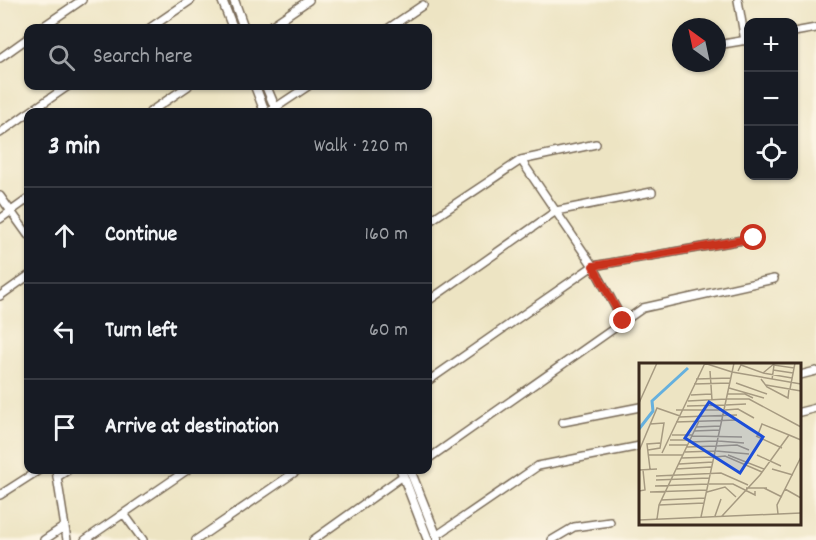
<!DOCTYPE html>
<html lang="en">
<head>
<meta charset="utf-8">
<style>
  body { margin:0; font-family:Dekko,sans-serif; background:#20242c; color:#f1f3f6 }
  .controls { position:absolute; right:18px; top:18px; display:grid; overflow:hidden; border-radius:12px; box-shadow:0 2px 4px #0004 }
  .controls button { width:54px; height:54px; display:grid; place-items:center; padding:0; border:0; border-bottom:2px solid #363941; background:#171b24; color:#f1f3f6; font:30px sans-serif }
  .compass { position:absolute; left:672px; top:18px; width:54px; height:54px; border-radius:50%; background:#171b24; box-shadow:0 2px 4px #0004; rotate:327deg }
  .stop { position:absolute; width:18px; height:18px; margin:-14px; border:4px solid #c8321e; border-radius:50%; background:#fff }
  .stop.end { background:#c8321e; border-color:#fff; box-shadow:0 2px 6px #0008 }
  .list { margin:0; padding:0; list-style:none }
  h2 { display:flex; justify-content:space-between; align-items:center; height:78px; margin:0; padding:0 24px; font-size:26px }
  h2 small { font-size:20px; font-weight:400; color:#9ea1a6 }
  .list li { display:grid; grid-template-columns:39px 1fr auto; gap:18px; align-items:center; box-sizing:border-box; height:96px; padding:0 24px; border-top:2px solid #363941 }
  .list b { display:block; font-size:22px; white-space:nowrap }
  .list em { font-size:20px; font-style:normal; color:#9ea1a6 }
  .icon { flex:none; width:33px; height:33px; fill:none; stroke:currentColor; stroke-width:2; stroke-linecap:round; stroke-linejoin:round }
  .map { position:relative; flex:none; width:816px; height:540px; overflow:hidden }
  .search { position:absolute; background:#171b24; box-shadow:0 2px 4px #0004; left:24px; top:24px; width:408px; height:66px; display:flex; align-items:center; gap:15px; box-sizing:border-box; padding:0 21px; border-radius:12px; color:#9ea1a6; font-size:22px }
  .panel { position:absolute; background:#171b24; box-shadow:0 2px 4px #0004; left:24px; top:108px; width:408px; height:366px; border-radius:12px }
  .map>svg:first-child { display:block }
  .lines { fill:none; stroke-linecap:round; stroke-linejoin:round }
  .minor-casing { stroke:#796b58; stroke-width:10 }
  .tertiary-casing { stroke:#796b58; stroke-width:11 }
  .minor { stroke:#fff; stroke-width:7 }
  .tertiary { stroke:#fff; stroke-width:8 }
  .route { stroke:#c8321e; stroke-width:8 }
  .inset-river { fill:none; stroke:#65b0de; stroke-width:3 }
  .inset-road { fill:none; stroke:#a69a81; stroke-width:1.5 }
  .view { fill:#1d4ed8; fill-opacity:0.15; stroke:#1d4ed8; stroke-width:3 }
  .inset-edge { fill:none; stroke:#3b2a1e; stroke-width:3 }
</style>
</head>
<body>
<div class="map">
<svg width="816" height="540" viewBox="0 0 816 540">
  <rect width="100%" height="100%" fill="#fcf5e5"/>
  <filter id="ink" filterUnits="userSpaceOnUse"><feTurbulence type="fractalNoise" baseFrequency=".0167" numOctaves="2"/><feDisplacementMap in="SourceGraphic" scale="12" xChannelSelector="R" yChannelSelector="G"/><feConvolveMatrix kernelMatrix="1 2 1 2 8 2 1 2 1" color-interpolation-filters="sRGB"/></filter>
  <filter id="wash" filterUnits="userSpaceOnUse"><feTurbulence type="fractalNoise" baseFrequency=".008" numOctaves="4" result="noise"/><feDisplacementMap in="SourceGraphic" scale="24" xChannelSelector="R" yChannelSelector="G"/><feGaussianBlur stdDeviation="1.35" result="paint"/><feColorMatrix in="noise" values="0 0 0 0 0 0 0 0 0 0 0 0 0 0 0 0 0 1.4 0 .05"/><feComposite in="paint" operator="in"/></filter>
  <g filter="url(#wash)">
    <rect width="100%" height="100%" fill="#ede4c3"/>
  </g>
  <g filter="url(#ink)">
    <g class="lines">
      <defs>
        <path id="minor" d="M738 0 745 41
          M41 28 82 0
          M150 28 191 0
          M268 28 309 0
          M389 28 423 5
          M794 32 816 28
          M723 44 747 40
          M0 58 28 38
          M30 112 68 86
          M150 112 188 86
          M269 112 308 86
          M0 133 28 113
          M521 160 593 266 623 321
          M0 196 28 235
          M0 219 28 199
          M428 222 521 160 596 144
          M0 296 28 276
          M428 301 556 211 652 192
          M800 375 816 371
          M428 381 593 266 754 238
          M800 412 816 408
          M563 422 640 407
          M428 459 643 308 774 279
          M56 470 67 540
          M57 477 68 470
          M0 495 39 470
          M124 514 143 540
          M436 536 538 466 640 446
          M44 540 65 526
          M85 540 187 470
          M196 540 298 470
          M313 540 403 476
          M552 540 574 527 610 522"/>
        <path id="tertiary" d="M222 0 233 28
          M234 0 244 28
          M255 86 265 112
          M266 86 277 112
          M401 470 428 540
          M410 470 438 540"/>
      </defs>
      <use href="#minor" class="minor-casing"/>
      <use href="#tertiary" class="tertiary-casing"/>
      <use href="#minor" class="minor"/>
      <use href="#tertiary" class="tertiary"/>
    </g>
  </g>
  <g class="lines" filter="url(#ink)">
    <path class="route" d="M623 321 593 266 754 238"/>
  </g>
  <g transform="translate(639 363)">
    <rect width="162" height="162" fill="#ede4c3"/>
    <path class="inset-river" d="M0 66 14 48 13 38 49 5"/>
    <path class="inset-road" d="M65 0 93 9 162 21M134 7 154 10M71 8 73 37M99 8 102 2 124 10 136 0M124 10 153 15M57 16 92 15M122 16 128 24 149 35 150 26M133 17 135 2 155 5M97 20 128 31M55 21 91 20M127 22 162 28M90 25 125 35M151 26 156 0M89 31H106L114 35M52 32 72 31M88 36H110L162 64M49 38 87 36M0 40 18 0M87 42 107 41M48 43 86 42M37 47H85M86 47 99 46 115 55M40 54 98 52M37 59 98 57M57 64 82 63M55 68 81 67M33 72H53M53 73 103 74M117 73 143 85M118 74 123 61 150 72M31 77H51M79 78 105 80M50 79 78 78M30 82H49M78 83 98 82 110 87M48 84 77 83M9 87 21 85 25 60 11 61M0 88 18 45 41 53M77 88 110 91M46 89 76 88M23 90 66 0M10 92H44M89 92 125 106M118 92 142 103M76 94 86 93 123 109M42 95 75 94M40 101 74 99M11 106 8 81 21 80M37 106 72 104M133 106 154 112M0 107 18 106M17 113 82 110 109 122M17 117 70 115M70 121H94L116 132V128M16 123 69 121M107 125H128M125 125 143 134M146 126 162 135M0 128 6 127 4 107M11 129 68 127M68 129 86 124 97 134M22 137 66 135M20 142 65 140M139 151 138 142 162 94M76 153 82 136M83 153 121 112 150 72 162 77M62 154 95 0M18 156 20 142 60 58M0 157 162 150"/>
    <path class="view" d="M70 39 124 74 101 110 46 75Z"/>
    <rect width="162" height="162" class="inset-edge"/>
  </g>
</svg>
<div class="controls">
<button>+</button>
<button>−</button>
<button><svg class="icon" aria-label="locate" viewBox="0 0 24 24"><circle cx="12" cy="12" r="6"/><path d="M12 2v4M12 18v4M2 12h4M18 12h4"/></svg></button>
</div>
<svg class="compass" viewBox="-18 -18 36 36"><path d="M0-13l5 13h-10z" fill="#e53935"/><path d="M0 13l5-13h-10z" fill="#9ea1a6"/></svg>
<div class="stop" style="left:754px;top:238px"></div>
<div class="stop end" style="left:623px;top:321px"></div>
<div class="search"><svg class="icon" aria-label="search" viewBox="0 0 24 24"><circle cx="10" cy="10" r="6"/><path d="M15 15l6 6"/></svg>Search here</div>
<section class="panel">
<h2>3 min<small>Walk · 220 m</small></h2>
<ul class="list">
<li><svg class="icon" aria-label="ahead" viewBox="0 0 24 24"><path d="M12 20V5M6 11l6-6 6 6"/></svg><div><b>Continue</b></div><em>160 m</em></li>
<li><svg class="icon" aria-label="left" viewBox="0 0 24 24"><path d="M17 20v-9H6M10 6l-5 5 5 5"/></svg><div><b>Turn left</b></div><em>60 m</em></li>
<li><svg class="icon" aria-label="arrive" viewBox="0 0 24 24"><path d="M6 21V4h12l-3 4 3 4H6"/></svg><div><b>Arrive at destination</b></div></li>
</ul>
</section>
</div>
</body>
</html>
